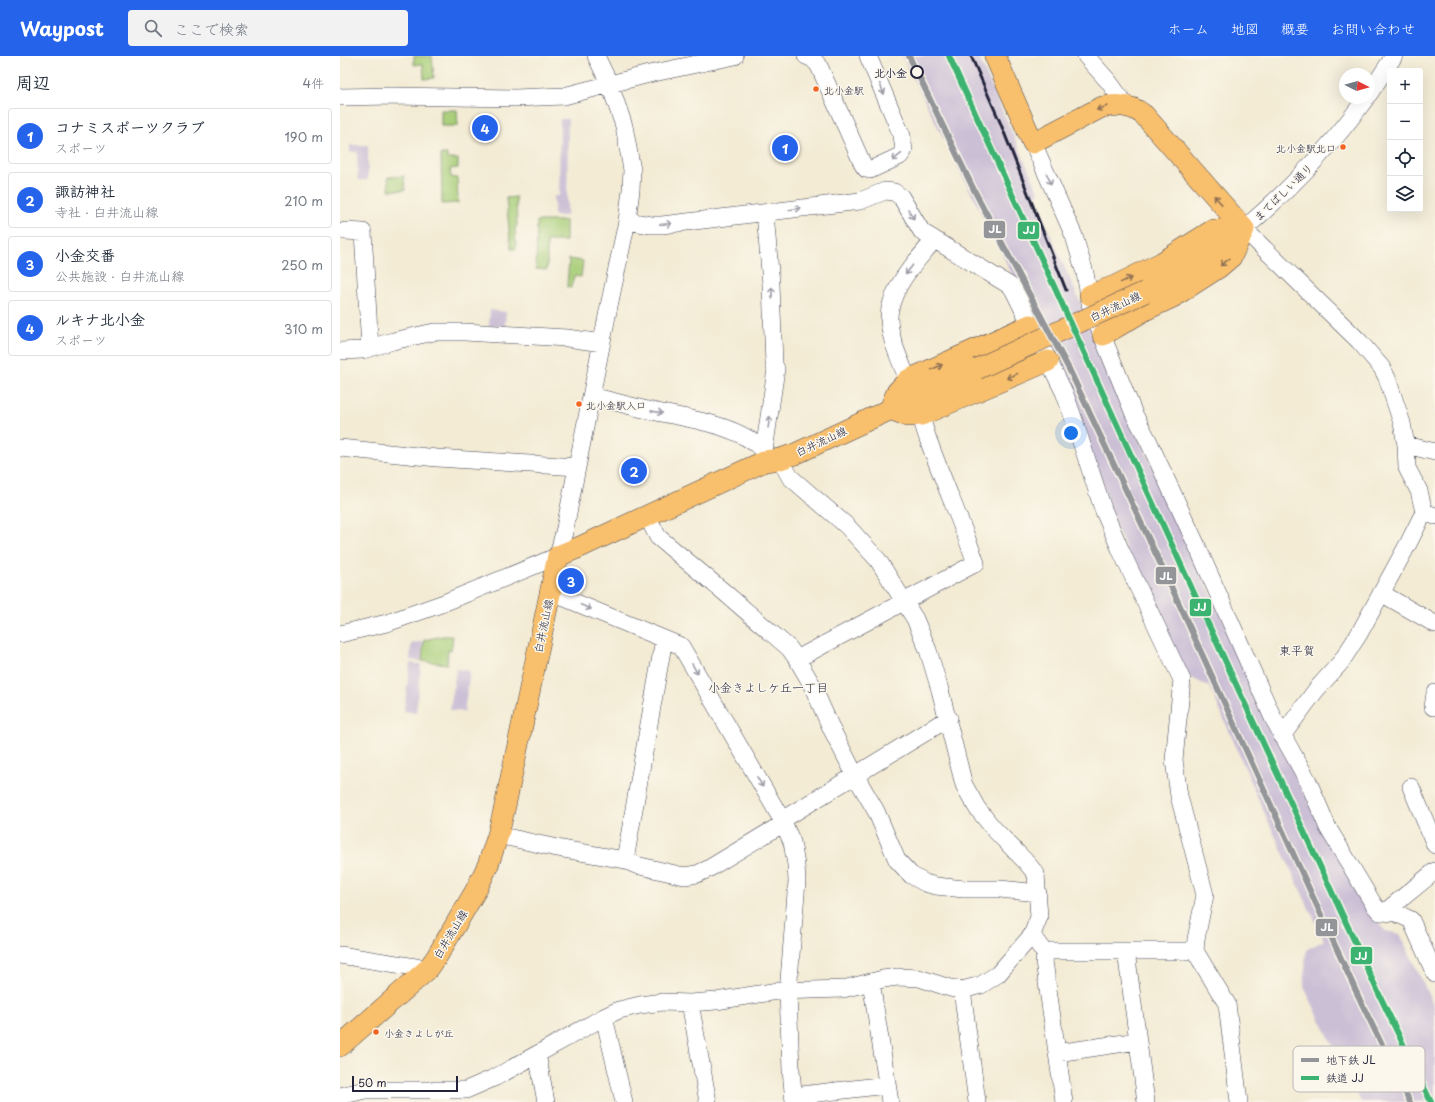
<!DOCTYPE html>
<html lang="ja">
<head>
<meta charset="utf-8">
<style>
  body { margin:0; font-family:"Playpen Sans","Klee One",sans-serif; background:#f2f2f3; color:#1f2937 }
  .controls { position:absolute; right:12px; top:12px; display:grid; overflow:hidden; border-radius:4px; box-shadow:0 4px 16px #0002 }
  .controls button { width:36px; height:36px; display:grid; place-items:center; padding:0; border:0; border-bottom:1px solid #e0e1e3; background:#fff; color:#1f2937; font:20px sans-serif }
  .compass { position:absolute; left:999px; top:12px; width:36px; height:36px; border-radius:50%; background:#fff; box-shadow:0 4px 16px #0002; rotate:96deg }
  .scale { position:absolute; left:12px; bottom:10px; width:106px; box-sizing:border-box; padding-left:4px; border:2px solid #22223b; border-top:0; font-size:11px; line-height:14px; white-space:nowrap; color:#22223b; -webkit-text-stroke:3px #fbf7ec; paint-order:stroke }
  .you { position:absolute; left:731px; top:377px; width:14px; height:14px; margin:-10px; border:3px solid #fff; border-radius:50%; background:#1a73e8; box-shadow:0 0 0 6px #1a73e833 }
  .badge { display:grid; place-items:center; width:26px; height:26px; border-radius:50%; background:#2563eb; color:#fff; font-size:13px; font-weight:700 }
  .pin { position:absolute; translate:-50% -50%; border:2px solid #fff; box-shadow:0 1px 4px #0006 }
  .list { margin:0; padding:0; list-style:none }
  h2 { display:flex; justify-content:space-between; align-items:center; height:52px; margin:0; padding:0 16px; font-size:17px }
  h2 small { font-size:13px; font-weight:400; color:#747a83 }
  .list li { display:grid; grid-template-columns:26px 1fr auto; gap:12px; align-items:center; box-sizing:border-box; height:56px; margin:0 8px 8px; padding:0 8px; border:1px solid #e0e1e3; border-radius:4px }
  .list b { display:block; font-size:15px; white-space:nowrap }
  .list p { margin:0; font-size:13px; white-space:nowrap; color:#747a83 }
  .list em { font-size:13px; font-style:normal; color:#747a83 }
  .icon { flex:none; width:22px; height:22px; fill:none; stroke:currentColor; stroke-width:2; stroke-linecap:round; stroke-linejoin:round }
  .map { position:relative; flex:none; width:1095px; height:1046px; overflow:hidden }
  header { display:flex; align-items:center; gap:24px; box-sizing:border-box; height:56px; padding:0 20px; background:#2563eb; color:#fff }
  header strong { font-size:19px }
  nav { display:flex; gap:22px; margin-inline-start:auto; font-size:14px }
  .search { width:280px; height:36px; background:#f2f2f3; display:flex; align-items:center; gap:10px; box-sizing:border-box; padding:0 14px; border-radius:4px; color:#747a83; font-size:15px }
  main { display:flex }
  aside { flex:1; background:#fff }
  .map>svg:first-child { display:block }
  .industrial { fill:#cbbfd5 }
  .green { fill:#a7cd77; stroke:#647859 }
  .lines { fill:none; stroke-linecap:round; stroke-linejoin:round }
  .minor-casing { stroke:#414052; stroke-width:18 }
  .major-casing { stroke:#414052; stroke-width:22 }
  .minor { stroke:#fff; stroke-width:17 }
  .major { stroke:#f8bf6c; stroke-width:21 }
  .rail { stroke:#22223b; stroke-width:3 }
  .major-bridge-casing { stroke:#414052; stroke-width:22; stroke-linecap:butt }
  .major-bridge { stroke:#f8bf6c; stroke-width:21 }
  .rail-1-casing { stroke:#fbf7ec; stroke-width:9 }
  .rail-1 { stroke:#3cb371; stroke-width:6 }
  .metro-1-casing { stroke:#fbf7ec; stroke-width:9 }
  .metro-1 { stroke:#939598; stroke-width:6 }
  .oneway { stroke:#9c9ca7 }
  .oneway2 { stroke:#8d7054 }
  .stop-dot { fill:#fbf7ec; stroke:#22223b; stroke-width:2 }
  .bus-dot { fill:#f26522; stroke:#fbf7ec; stroke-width:1.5 }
  .labels { text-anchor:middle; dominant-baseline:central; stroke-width:3; stroke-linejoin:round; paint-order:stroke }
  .bus-label { font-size:10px; fill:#22223b; stroke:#fbf7ec; text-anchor:start }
  .stop-label { font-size:11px; font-weight:bold; fill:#22223b; stroke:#fbf7ec; text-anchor:end }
  .street-label { font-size:11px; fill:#22223b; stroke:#fbf7ec }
  .neighbourhood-label { font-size:12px; fill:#22223b; stroke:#fbf7ec }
  .key { fill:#fbf7ec; stroke:#bab7b7; stroke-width:1 }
  .key-label { font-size:11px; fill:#22223b }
  .line-badge { stroke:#fbf7ec; stroke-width:1.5 }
  .badge-label { font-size:11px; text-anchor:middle; font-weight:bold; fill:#fff }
</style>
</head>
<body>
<header>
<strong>Waypost</strong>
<div class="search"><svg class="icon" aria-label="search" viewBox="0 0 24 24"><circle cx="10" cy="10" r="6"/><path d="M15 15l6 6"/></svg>ここで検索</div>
<nav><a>ホーム</a><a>地図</a><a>概要</a><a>お問い合わせ</a></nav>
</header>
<main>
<aside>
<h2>周辺<small>4件</small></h2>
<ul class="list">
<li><span class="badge">1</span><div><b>コナミスポーツクラブ</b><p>スポーツ</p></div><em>190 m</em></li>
<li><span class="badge">2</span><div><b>諏訪神社</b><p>寺社 · 白井流山線</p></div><em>210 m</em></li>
<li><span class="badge">3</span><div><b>小金交番</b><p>公共施設 · 白井流山線</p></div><em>250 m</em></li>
<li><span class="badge">4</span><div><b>ルキナ北小金</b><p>スポーツ</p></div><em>310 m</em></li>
</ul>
</aside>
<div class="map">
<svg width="1095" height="1046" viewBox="0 0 1095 1046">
  <rect width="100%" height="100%" fill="#fbf7ec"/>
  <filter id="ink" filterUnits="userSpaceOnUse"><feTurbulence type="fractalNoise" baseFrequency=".025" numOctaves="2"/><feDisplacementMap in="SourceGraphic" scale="8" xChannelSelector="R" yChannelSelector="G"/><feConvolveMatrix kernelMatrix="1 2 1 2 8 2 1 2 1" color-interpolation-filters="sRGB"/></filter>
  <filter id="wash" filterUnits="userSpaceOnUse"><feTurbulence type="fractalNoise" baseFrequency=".012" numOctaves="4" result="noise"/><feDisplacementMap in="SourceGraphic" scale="16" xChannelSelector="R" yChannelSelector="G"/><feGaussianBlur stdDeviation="0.9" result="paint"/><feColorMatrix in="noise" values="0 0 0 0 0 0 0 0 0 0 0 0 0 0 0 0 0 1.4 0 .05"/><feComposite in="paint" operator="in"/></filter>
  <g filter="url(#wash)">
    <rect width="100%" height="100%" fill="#f3ebd4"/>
    <path class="industrial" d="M562 0H638L699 137 694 141 799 381 935 675 984 778 1045 875 1060 878 1095 952V1046H1021L964 931 966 894 984 884 928 765 870 631 847 620 779 478 746 384 739 351 724 316 677 228Z
      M220 63H228L227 160H214V140H219Z
      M10 89H28V124H18L17 96H10Z
      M150 254 166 256 165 271 149 270Z
      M83 585 81 605 70 604 71 588Z
      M70 607 81 608 76 657 64 655Z
      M116 613 130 615 124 656 110 654Z"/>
    <path class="green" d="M74 0H92L94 22 84 23 83 8 74 9Z
      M101 54H117L118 70H101Z
      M101 98H107V103H118V112L110 113 111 121 117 122 118 147 102 148Z
      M64 120 65 134H49L48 121Z
      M176 141 177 170 175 171 176 193H171L166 142Z
      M197 165H226V185H207V214L196 213Z
      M229 203 243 205 241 221 234 220 231 232 227 231Z
      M102 580H113L111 595 108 594 107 608 82 605 84 584Z"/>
  </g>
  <g filter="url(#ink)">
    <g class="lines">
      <defs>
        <path id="minor" d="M466 0 473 3 479 10 523 109 526 113 530 114 560 100 564 94 562 80 528 0
          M746 0 769 26 787 51
          M1029 38 1054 0
          M0 41 52 40 175 42 224 40 309 18 395 0
          M1026 42C991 91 949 134 904 173L1019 285 1042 312 1047 322 1062 367 1066 389 1067 412 1079 435 1084 456 1095 460
          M693 87 734 180 745 217 751 252 794 358 808 384 857 490 933 662 968 725 988 772 1034 849 1040 856 1056 857 1071 864 1095 918
          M425 157 431 228 434 308 436 313 424 395 425 405
          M287 165 311 169H322L520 145 545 135 554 136 561 141 582 176 672 231 724 336 732 358 763 453 781 495 842 624 834 704 839 740 865 839 856 883 855 895 887 948 899 1046
          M5 175 23 176 30 292
          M0 295 23 294 53 285 94 276H125L227 282 262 287
          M252 340C269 344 286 349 303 353 340 362 396 366 424 395
          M1066 389 1095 396
          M0 392 97 402 237 411
          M440 403 450 421 507 470 538 504 575 563 588 594 600 634 624 729 637 752 653 772 686 806 696 818 699 861 692 879 703 895H855
          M307 460 318 481 384 536 449 592 457 603 471 627 492 674 515 719 536 755 557 804 571 819 585 827 596 830 624 833H660L698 837
          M210 536 341 590 442 764 452 786 456 809 457 825 448 936 451 1014 454 1046
          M1041 537 1095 568
          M0 578 47 567 101 548 218 500 225 472 269 250 287 165 291 134 292 114 284 70 270 29 256 0
          M457 603 636 507C621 465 603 425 588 383 583 369 580 355 575 342 567 317 544 278 550 253 556 225 577 205 594 184
          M1093 651 1095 637
          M942 680 976 634 1001 606 1019 578 1068 488 1084 456
          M1071 731 1095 789
          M442 764 609 662
          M158 779 217 792 285 804 296 809 344 820 357 818 368 813 444 767
          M285 804 324 583
          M1045 856 1095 815
          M706 895 704 905 724 1046
          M786 895 806 1046
          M0 899 88 913
          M531 926 550 1046
          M622 934 637 1046
          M350 947 368 1046
          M264 961 284 1046
          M717 997 798 985
          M197 998 206 1046
          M0 1040 25 1034H126L156 1021 264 961 279 954 300 949 322 946 350 947 376 945 438 935 503 933 543 923 557 921 579 922 610 932 622 934 641 929 658 918 692 879
          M453 1040 547 1029"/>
        <path id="major" d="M655 0 693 87 762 51C777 48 792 49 804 59L904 173
          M805 236 847 212 902 175
          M750 239 775 230 821 207 873 174 904 173
          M690 269 568 324 557 336 550 353 568 360 581 359 708 305
          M763 279 805 254 833 241 878 212 891 201 904 173
          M0 990 88 913 96 902 136 834 148 809 158 779 165 750 218 500 240 491 425 405 440 403 455 398 637 313"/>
      </defs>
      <use href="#minor" class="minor-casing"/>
      <use href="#major" class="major-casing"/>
      <use href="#minor" class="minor"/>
      <use href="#major" class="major"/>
      <path class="rail" d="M631 0 660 66 726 234"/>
      <defs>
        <path id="major-bridge" d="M637 313 805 236"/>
      </defs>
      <use href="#major-bridge" class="major-bridge-casing"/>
      <use href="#major-bridge" class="major-bridge"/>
      <defs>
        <path id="rail-1" d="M609 0 853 535 1038 936 1091 1046"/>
      </defs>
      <use href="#rail-1" class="rail-1-casing"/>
      <use href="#rail-1" class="rail-1"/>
      <defs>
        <path id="metro-1" d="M569 0 634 134 730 315 835 539 1020 944 1070 1046"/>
      </defs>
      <use href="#metro-1" class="metro-1-casing"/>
      <use href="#metro-1" class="metro-1"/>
    </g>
    <defs><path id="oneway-shaft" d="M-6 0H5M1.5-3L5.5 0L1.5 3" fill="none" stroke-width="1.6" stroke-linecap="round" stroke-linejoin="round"/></defs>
    <g class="oneway">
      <use href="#oneway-shaft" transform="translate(542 33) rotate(67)"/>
      <use href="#oneway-shaft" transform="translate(557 101) rotate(142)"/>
      <use href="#oneway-shaft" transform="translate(709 123) rotate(66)"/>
      <use href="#oneway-shaft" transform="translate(455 153) rotate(-7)"/>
      <use href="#oneway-shaft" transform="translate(571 158) rotate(60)"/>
      <use href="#oneway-shaft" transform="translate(326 168) rotate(-5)"/>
      <use href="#oneway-shaft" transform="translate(569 214) rotate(127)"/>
      <use href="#oneway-shaft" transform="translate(432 237) rotate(-92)"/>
      <use href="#oneway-shaft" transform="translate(317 356) rotate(11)"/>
      <use href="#oneway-shaft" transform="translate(429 366) rotate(-81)"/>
      <use href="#oneway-shaft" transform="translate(246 551) rotate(23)"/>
      <use href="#oneway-shaft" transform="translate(355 613) rotate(60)"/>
      <use href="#oneway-shaft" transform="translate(420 726) rotate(60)"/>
    </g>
    <g class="oneway2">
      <use href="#oneway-shaft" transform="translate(762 52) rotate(160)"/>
      <use href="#oneway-shaft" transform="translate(878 144) rotate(-131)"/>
      <use href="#oneway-shaft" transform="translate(885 206) rotate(142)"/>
      <use href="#oneway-shaft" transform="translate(786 224) rotate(-26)"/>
      <use href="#oneway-shaft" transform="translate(597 311) rotate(-24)"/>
      <use href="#oneway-shaft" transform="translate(672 320) rotate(156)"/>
    </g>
  </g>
  <circle class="stop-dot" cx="577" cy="16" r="6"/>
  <g class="bus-dot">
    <circle cx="476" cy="33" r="3.5"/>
    <circle cx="1003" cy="91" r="3.5"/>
    <circle cx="239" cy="348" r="3.5"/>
    <circle cx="36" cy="976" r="3.5"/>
  </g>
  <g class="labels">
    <g class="bus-label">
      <text x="484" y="33">北小金駅</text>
      <text x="996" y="91" text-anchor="end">北小金駅北口</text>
      <text x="246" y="348">北小金駅入口</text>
      <text x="44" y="976">小金きよしが丘</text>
    </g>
    <g class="stop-label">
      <text x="567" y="16">北小金</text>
    </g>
    <g class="street-label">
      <text transform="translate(943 136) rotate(-44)">まてばしい通り</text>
      <text transform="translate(775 250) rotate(-25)">白井流山線</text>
      <text transform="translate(481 385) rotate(-25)">白井流山線</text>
      <text transform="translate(203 570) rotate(-78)">白井流山線</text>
      <text transform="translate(110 878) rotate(-59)">白井流山線</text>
    </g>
    <g class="neighbourhood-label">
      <text x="957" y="594">東平賀</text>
      <text x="428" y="631">小金きよしケ丘一丁目</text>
    </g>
  </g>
  <rect x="953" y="990" width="132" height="46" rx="6" class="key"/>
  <rect x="961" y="1002" width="18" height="4" fill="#939598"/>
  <rect x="961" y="1020" width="18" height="4" fill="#3cb371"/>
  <g class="key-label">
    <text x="986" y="1008">地下鉄 JL</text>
    <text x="986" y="1026">鉄道 JJ</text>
  </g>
  <g class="line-badge">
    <rect x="643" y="164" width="23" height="19" rx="4" fill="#939598"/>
    <rect x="677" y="165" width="23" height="19" rx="4" fill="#3cb371"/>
    <rect x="815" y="510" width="22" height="19" rx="4" fill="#939598"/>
    <rect x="849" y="542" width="23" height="19" rx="4" fill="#3cb371"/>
    <rect x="975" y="862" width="23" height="19" rx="4" fill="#939598"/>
    <rect x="1010" y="890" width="23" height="19" rx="4" fill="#3cb371"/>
  </g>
  <g class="badge-label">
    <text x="655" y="177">JL</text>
    <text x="689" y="178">JJ</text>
    <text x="826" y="524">JL</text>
    <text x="860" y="555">JJ</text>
    <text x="987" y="875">JL</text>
    <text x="1021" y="904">JJ</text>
  </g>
</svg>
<div class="controls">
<button>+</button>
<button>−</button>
<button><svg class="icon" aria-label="locate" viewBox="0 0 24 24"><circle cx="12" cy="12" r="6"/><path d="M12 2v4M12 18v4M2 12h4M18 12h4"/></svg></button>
<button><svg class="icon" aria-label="layers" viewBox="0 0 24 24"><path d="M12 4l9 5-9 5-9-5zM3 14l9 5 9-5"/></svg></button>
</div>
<svg class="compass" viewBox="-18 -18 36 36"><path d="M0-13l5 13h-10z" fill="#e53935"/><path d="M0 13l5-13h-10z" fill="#747a83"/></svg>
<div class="scale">50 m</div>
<div class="you"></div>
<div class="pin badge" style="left:445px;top:92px">1</div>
<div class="pin badge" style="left:294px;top:415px">2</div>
<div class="pin badge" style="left:231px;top:525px">3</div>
<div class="pin badge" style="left:145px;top:72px">4</div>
</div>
</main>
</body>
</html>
